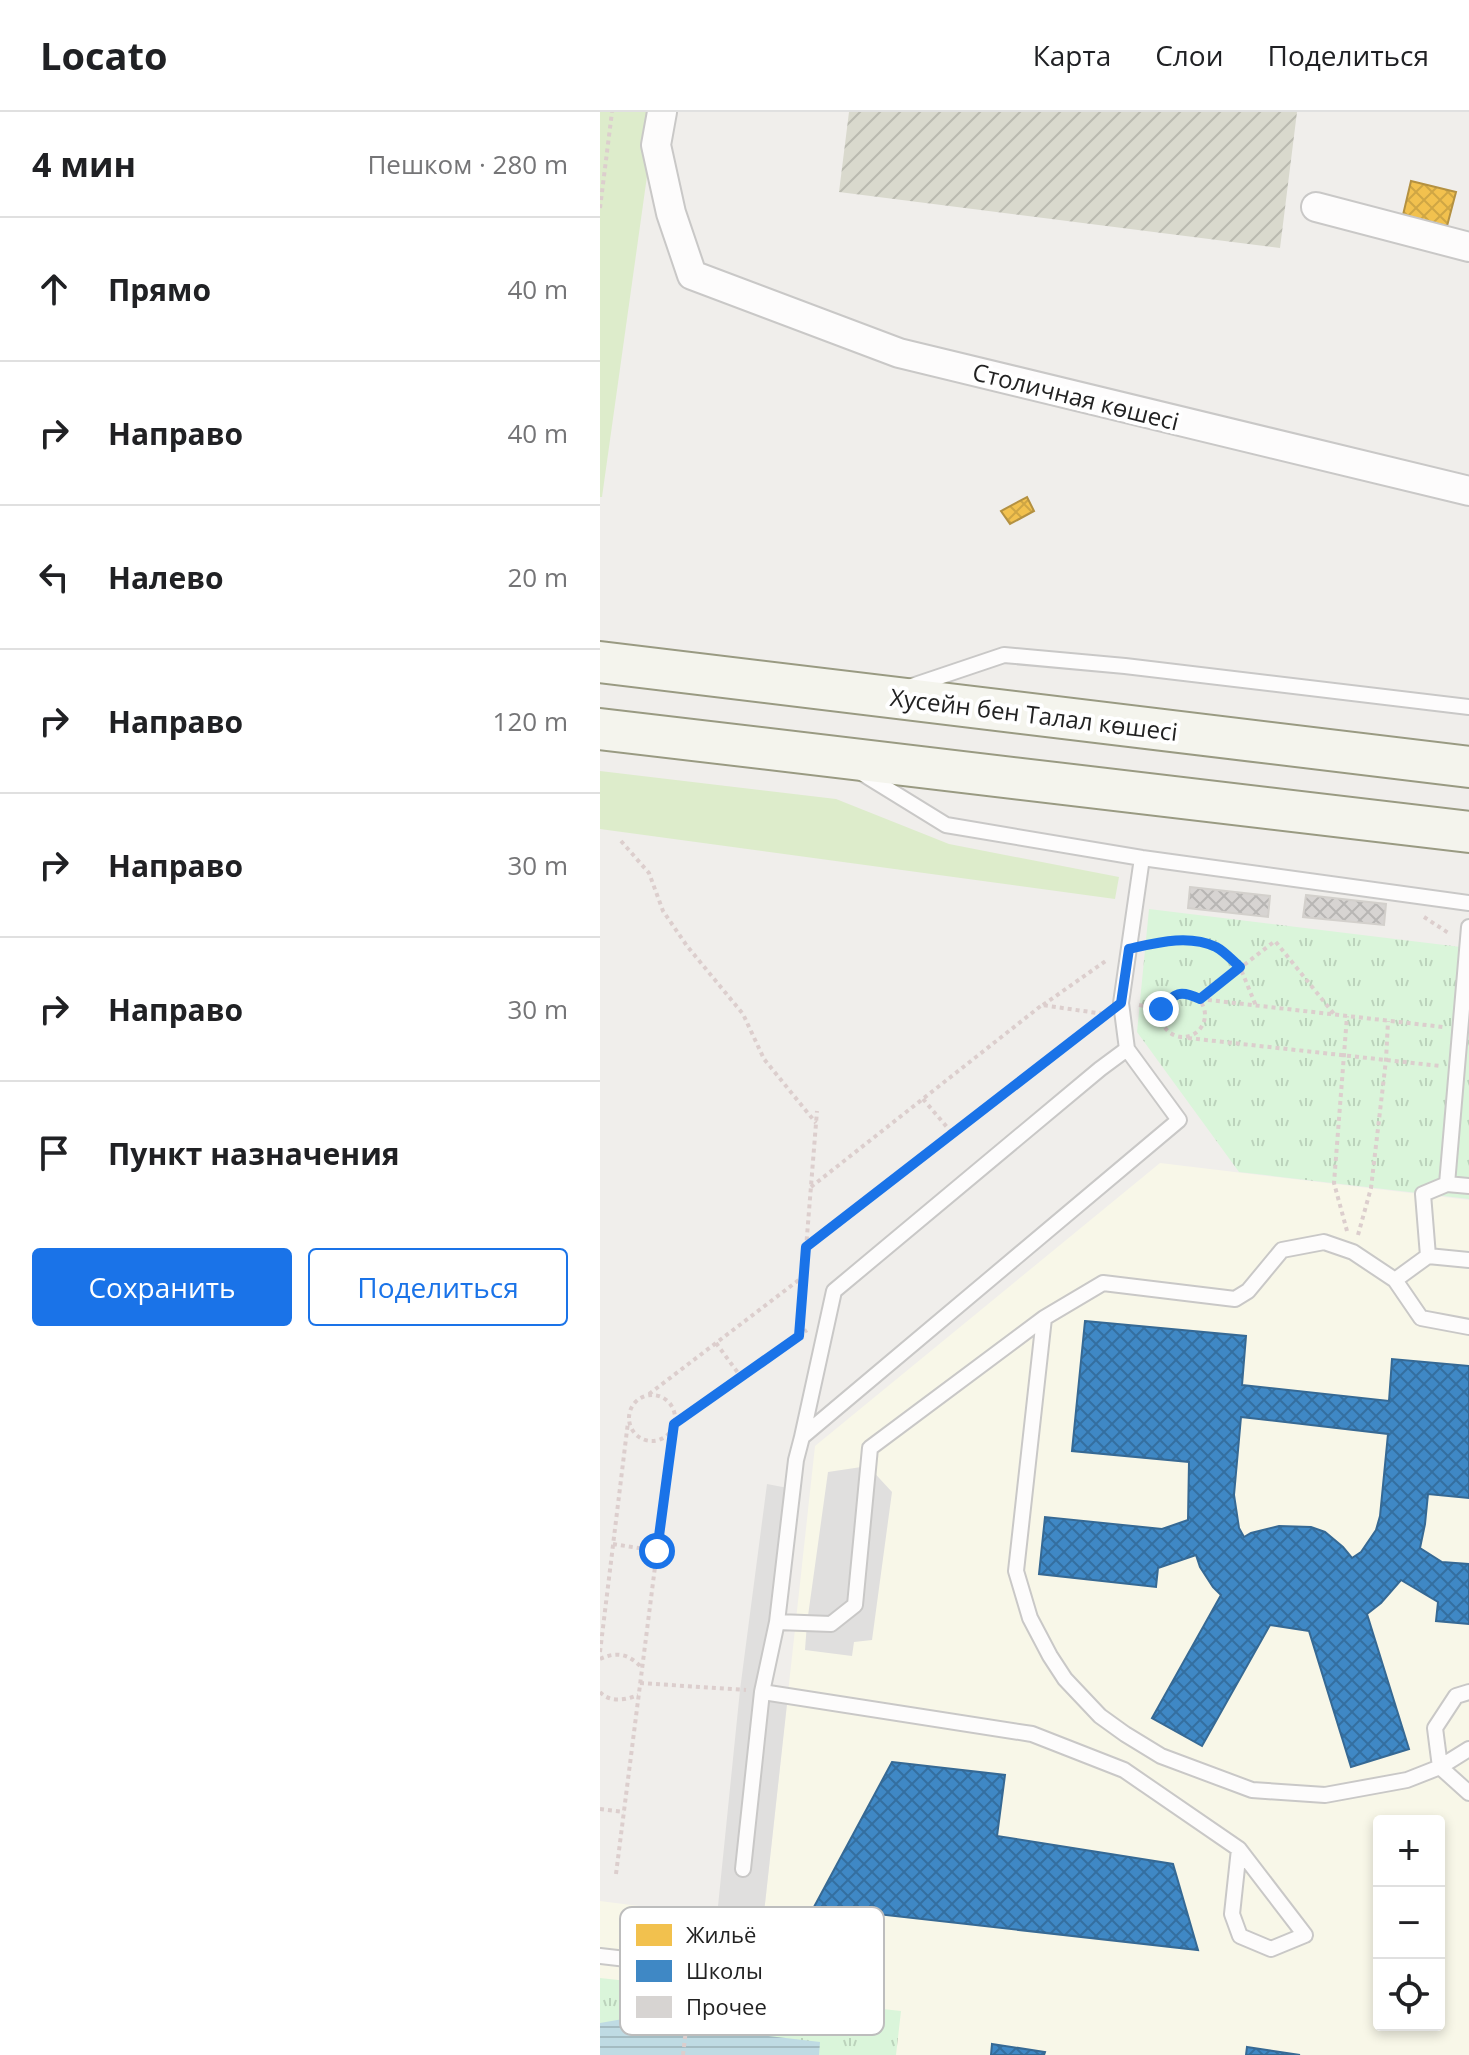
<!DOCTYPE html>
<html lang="ru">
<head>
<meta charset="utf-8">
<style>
  body { margin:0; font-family:"Open Sans",sans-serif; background:#f6f6f6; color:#202124 }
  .controls { position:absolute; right:24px; bottom:24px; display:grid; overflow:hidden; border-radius:8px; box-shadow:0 4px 12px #0003 }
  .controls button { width:72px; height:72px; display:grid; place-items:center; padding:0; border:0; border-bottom:2px solid #e0e0e0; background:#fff; color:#202124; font:40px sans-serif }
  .stop { position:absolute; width:24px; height:24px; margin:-18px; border:6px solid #1a73e8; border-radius:50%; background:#fff }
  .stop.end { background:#1a73e8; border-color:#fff; box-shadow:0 2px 8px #0008 }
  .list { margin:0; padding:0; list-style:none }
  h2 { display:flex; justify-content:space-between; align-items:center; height:104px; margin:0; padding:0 32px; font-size:34px }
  h2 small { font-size:26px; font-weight:400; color:#757577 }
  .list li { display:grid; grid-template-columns:52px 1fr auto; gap:24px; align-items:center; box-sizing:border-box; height:144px; padding:0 32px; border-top:2px solid #e0e0e0 }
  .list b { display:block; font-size:30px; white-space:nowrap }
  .list em { font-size:26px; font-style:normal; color:#757577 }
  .actions { display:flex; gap:16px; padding:24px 32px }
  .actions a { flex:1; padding:18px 0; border:2px solid #1a73e8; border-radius:8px; text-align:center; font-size:28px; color:#1a73e8 }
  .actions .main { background:#1a73e8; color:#fff }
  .icon { flex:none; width:44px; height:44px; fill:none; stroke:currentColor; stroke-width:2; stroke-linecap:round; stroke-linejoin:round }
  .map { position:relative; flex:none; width:869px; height:1943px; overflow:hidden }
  header { display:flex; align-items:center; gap:48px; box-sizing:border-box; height:112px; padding:0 40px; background:#fff; border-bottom:2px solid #e0e0e0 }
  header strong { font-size:38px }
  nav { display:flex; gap:44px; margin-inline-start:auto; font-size:28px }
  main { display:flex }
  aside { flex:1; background:#fff }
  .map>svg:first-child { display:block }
  .education { fill:#f8f7e8; fill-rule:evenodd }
  .construction { fill:url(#construction-furrows) }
  .grass { fill:#ddeccb }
  .park { fill:url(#park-tufts) }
  .parking { fill:#e0dfde }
  .water { fill:url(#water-rules) }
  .homes { fill:url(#homes-cross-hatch); stroke:#b49141; stroke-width:2 }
  .schools { fill:url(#schools-cross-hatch); stroke:#366994; stroke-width:2; fill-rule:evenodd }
  .building { fill:url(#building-cross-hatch); stroke:#d3d0cc; stroke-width:2 }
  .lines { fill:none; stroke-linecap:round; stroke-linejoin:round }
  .lane-casing { stroke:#c9c8c7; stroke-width:18 }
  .street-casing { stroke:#c9c8c7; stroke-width:32 }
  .secondary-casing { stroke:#999a82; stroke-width:44 }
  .path { stroke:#dccecd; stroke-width:4; stroke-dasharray:4 4; stroke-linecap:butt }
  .lane { stroke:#fdfcfc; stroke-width:14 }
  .street { stroke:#fdfcfc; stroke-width:28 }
  .secondary { stroke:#f4f4ed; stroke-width:40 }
  .route { stroke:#1a73e8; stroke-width:10 }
  .labels { text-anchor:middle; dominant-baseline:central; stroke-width:8; stroke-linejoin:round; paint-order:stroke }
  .street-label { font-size:24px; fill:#222; stroke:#fff }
  .key { fill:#fff; stroke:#bdbdbd; stroke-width:2 }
  .key-label { font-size:22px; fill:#222 }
</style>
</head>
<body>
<header>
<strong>Locato</strong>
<nav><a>Карта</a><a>Слои</a><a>Поделиться</a></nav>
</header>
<main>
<aside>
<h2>4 мин<small>Пешком · 280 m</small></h2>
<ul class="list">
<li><svg class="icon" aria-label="ahead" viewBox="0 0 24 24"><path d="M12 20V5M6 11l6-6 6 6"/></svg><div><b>Прямо</b></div><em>40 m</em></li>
<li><svg class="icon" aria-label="right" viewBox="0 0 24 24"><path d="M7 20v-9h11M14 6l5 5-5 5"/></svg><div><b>Направо</b></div><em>40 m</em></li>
<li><svg class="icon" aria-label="left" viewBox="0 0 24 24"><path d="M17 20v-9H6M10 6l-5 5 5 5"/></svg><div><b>Налево</b></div><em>20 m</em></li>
<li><svg class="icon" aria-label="right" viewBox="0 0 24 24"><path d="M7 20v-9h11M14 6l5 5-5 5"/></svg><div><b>Направо</b></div><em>120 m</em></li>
<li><svg class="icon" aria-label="right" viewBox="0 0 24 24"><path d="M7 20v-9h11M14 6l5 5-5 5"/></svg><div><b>Направо</b></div><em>30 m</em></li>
<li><svg class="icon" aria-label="right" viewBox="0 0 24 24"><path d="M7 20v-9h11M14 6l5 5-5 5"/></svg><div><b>Направо</b></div><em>30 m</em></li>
<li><svg class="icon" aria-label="arrive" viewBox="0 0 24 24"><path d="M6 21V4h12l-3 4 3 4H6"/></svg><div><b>Пункт назначения</b></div></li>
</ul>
<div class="actions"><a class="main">Сохранить</a><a>Поделиться</a></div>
</aside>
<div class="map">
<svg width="869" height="1943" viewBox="0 0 869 1943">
  <defs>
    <pattern id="construction-furrows" width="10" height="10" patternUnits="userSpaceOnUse" patternTransform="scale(2)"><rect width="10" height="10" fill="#d9d9cd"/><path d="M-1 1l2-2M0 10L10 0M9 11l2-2" fill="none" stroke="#babab0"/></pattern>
    <pattern id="park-tufts" width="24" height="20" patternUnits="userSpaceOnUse" patternTransform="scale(2)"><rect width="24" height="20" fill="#daf5da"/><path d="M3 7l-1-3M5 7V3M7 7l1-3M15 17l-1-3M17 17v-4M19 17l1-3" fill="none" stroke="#bbd2bb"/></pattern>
    <pattern id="water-rules" width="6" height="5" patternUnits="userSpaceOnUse" patternTransform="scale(2)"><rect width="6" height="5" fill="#bfdbe3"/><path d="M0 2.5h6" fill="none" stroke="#a4bcc2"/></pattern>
    <pattern id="homes-cross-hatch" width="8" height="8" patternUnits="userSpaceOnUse" patternTransform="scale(2)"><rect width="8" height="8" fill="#f2c14e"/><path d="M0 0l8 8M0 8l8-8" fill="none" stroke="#cfa644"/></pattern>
    <pattern id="schools-cross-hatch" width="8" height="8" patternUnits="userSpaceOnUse" patternTransform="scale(2)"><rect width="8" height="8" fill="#3f88c5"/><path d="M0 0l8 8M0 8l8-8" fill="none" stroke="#346fa0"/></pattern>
    <pattern id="building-cross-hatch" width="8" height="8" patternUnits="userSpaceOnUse" patternTransform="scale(2)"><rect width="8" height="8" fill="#d7d4d2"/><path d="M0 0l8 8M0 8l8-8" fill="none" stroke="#b8b6b4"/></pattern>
  </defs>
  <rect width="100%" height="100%" fill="#f0eeeb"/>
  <path class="education" d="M560 1051 869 1088V1943H0V1789L163 1810 215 1334ZM779 1709H839V1913H779Z"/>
  <path class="construction" d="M249 0H697L680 136 239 80Z"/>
  <path class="grass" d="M0 0H56L2 385H0Z
    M0 659 236 687 349 732 519 765 515 787 0 717Z"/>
  <path class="park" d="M549 797 869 836V1087L639 1060 537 920Z
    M0 1866 301 1899 296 1943H0Z"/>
  <path class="parking" d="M268 1354 292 1380 272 1528 254 1530 252 1544 205 1538 207 1511 228 1360Z
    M167 1372 193 1377 162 1579 188 1583 163 1810 117 1804 140 1578Z"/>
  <path class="water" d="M23 1907 220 1930 219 1943H0V1911Z"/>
  <path class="homes" d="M811 69 856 80 847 114 803 103Z
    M427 385 434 399 410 412 401 399Z"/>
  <path class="schools" d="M485 1209 646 1224 642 1273 789 1289 792 1247 869 1254V1386L828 1382 825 1412 820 1436 842 1450 869 1452V1512L836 1509 838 1490 801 1468 781 1491 767 1502 809 1637 751 1655 709 1519 670 1513 602 1634 552 1606 621 1483 613 1475 600 1455 596 1443 558 1456 556 1475 439 1462 445 1405 562 1417 588 1408 589 1350 472 1339ZM641 1305 788 1322 780 1404 776 1418 761 1440 752 1446 743 1435 725 1420 711 1415 679 1414 651 1421 644 1425 639 1416 634 1383Z
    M292 1650 405 1663 397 1724 573 1752 598 1838 214 1795Z
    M392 1932 445 1940 444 1943H391Z
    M647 1935 700 1943H646Z"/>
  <path class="building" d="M590 775 670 784 668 805 588 796Z
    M706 783 786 792 784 813 703 805Z"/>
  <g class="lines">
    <defs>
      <path id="lane" d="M309 575 404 543 525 554 869 595
        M260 660 346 713 542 746 869 791
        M527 937 579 1008 202 1325 234 1179 500 957 527 937 521 891 542 746
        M847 1072 869 815
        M869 1074 847 1072 823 1082 828 1144 869 1148
        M828 1144 795 1168 753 1140 724 1130 682 1138 648 1179 635 1187 503 1171 444 1206 416 1459 430 1506 450 1544 465 1567 500 1604 525 1622 561 1644 652 1678 725 1683 807 1668 840 1655 869 1637
        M795 1168 821 1206 869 1215
        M177 1510 231 1512 255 1493 270 1336 444 1206
        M162 1580 432 1622 524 1658 639 1737 705 1823 671 1837 640 1824 632 1802 639 1737
        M869 1580 856 1584 835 1616 840 1655 869 1681
        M143 1757 162 1580 177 1510 196 1348 202 1325
        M0 1844 234 1871"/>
      <path id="street" d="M62 0 56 33 71 101 92 163 299 241 869 379
        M716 95 869 135"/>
      <path id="secondary" d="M0 550 869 655
        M0 617 869 720"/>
    </defs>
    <use href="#lane" class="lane-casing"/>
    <use href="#street" class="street-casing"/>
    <use href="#secondary" class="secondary-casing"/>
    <path class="path" d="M0 96 12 0
      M21 729 49 761 63 799 87 834 143 902 164 947 216 1011
      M824 805 850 822
      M549 832 565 828 593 829 617 835 640 855 656 894
      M561 903a22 22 0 1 1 44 0a22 22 0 1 1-44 0Z
      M600 887 843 915
      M600 887 675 829 734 902
      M443 893 507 848
      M539 893 561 897
      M588 926 840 954
      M323 987 352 1021
      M211 1075 442 893 504 902
      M747 1119 734 1071 747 904
      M758 1123 771 1076 786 948 788 909
      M206 1135 504 904
      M199 1224 217 999
      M116 1231 141 1265
      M49 1282 204 1164
      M29 1306a23 23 0 1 1 46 0a23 23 0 1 1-46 0Z
      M74 1312 207 1218
      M13 1432 57 1439
      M0 1540 28 1310
      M0 1547C17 1539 29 1542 42 1556
      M40 1571 146 1578
      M0 1580C10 1591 26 1588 38 1583
      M0 1697 24 1700
      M16 1762 72 1321
      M83 1943 89 1892"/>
    <use href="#lane" class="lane"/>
    <use href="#street" class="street"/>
    <use href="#secondary" class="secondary"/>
  </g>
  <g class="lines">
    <path class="route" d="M57 1439 74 1312 199 1224 206 1135 521 891 529 837C556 831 588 822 616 835 624 839 633 849 640 855L600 887C581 878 574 880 561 897"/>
  </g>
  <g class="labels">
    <g class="street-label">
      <text transform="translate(476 284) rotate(14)">Столичная көшесі</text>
      <text transform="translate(434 602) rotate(7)">Хусейн бен Талал көшесі</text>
    </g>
  </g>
  <rect x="20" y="1795" width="264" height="128" rx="12" class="key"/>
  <rect x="36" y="1812" width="36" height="22" fill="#f2c14e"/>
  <rect x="36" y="1848" width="36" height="22" fill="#3f88c5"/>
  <rect x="36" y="1884" width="36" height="22" fill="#d7d4d2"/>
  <g class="key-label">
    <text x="86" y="1831">Жильё</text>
    <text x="86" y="1867">Школы</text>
    <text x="86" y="1903">Прочее</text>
  </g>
</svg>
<div class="controls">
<button>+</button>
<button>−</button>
<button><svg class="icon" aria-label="locate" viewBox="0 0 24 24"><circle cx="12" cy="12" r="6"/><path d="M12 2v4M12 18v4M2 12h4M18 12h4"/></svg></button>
</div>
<div class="stop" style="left:57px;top:1439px"></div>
<div class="stop end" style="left:561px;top:897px"></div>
</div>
</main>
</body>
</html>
